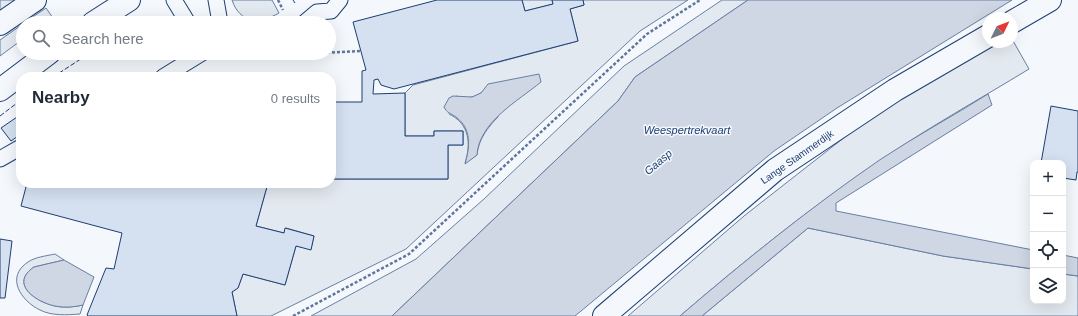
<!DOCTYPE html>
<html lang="en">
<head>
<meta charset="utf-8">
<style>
  body { margin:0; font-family:Helvetica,sans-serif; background:#f2f2f3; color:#1f2937 }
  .controls { position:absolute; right:12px; bottom:12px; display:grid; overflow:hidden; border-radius:8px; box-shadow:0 4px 16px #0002 }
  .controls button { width:36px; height:36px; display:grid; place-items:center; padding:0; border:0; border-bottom:1px solid #e0e1e3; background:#fff; color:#1f2937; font:20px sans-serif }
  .compass { position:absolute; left:982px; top:12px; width:36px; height:36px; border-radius:50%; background:#fff; box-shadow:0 4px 16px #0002; rotate:47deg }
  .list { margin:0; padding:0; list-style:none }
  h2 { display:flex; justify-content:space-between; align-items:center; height:52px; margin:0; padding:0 16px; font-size:17px }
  h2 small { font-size:13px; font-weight:400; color:#747a83 }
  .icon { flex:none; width:22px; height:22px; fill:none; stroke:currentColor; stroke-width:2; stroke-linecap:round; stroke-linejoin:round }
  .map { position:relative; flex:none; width:1078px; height:316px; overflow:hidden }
  .search { position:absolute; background:#fff; box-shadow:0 4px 16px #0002; left:16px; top:16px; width:320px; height:44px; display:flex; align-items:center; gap:10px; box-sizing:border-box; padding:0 14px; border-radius:22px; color:#747a83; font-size:15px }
  .panel { position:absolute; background:#fff; box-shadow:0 4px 16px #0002; left:16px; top:72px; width:320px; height:116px; border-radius:16px }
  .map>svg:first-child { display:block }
  .green { fill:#e3e9f0; stroke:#687fa3; fill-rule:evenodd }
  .water { fill:#cfd7e4; stroke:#687fa3 }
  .building { fill:#d5e0f0; stroke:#1d3f73 }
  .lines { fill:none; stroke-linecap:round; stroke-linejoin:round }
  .service-casing { stroke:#1d3f73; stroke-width:17 }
  .minor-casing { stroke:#1d3f73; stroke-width:24 }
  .primary-casing { stroke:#1d3f73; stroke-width:24 }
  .path { stroke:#5e769c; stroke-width:2.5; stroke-dasharray:3 2; stroke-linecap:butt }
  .service { stroke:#f4f7fb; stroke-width:15 }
  .minor { stroke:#f4f7fb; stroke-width:22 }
  .primary { stroke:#f4f7fb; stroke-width:22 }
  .fence { stroke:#1d3f73; stroke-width:1; stroke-dasharray:5 2; stroke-linecap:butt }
  .labels { text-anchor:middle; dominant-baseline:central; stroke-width:3; stroke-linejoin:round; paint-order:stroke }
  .street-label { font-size:10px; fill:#1d3f73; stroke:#f4f7fb }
  .water-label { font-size:11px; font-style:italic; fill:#1d3f73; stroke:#f4f7fb }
</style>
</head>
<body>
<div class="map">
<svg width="1078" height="316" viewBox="0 0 1078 316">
  <rect width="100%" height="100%" fill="#f4f7fb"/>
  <path class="green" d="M0 0H18L0 12Z
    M232 0H272L279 13C260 24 240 24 232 0Z
    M522 0H552L553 4 525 11Z
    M583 0H688L640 31 406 249 271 316H237L232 292 238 288 243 274 285 285 296 246 311 249 314 236 286 228 284 233 256 226 268 183H331V179H448V145H463V131H434V136H405V93L413 85 578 41 570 9 584 5ZM487 87 498 117C488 127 478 140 477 155L465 163C471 144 470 124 449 114L456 96C468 100 479 97 487 87Z
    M722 0H748L635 77 618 101 392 316H311L416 259 484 199 624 66Z
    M46 8 53 18 46 23H24Z
    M23 24V39L0 56V40Z
    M1012 39 1029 69C980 99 929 127 881 160 811 207 744 261 680 316H628L744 216 873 115 997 42H1012Z
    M808 228 943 256 1033 269V301H1063V274L1078 276V316H702Z
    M55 254 64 260 34 267C9 284 36 302 55 306 64 308 74 307 83 305L80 314C66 315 52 316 40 310 21 301 5 277 28 262 35 257 46 256 55 254Z"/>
  <path class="water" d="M748 0H1012L837 108 774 151 575 316H392L618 101 635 77Z
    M539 74 541 82C518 101 479 122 477 155L465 164C470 147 472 129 456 117 450 113 447 113 444 107L449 98 453 96 472 97 481 93 488 84Z
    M988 94 992 105 836 203V211L1033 250V269L943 256 808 228 702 316H680C744 261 811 207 881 159 916 136 953 116 988 94Z
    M1063 255 1078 258V276L1063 274Z
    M64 260 94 277 83 305C74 307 65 308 55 306 36 302 9 284 34 267Z"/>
  <path class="building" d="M437 0H522L525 11 553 4 552 0H583L584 5 570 9 578 41 394 89 381 85 378 79 374 80 373 94 405 93V136H434V131H463V145H448V179H331V102H362V71L366 70 353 22Z
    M1051 106 1078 111V172H1077L1076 180 1063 178V163H1041Z
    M17 117 21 123V134L11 141 1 128Z
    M27 183H268L256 226 284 233 285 228 314 236 311 250 296 246 285 285 243 274 238 288 232 292 237 316H88L87 315 106 268 114 269 122 233 21 206Z
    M0 239 12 241 5 298H0Z"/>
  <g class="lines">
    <defs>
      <path id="service" d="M174 0 188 23
        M216 0 219 17 217 23
        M304 23 317 12 331 11 340 0
        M163 77 202 53
        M0 159 21 147"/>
      <path id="minor" d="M1012 22 1050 0
        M604 316 775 170 895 90 988 36"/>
      <path id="primary" d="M93 23 129 0
        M0 24 35 0
        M0 90 49 53"/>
    </defs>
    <use href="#service" class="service-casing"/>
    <use href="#minor" class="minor-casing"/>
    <use href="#primary" class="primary-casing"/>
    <path class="path" d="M278 0 283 10
      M322 53 361 51
      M293 316 409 254 647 34 700 0"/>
    <use href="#service" class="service"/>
    <use href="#minor" class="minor"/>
    <use href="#primary" class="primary"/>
    <path class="fence" d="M293 0 295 3
      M53 77 90 53
      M0 116 21 100"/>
  </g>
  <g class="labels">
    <g class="street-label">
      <text transform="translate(797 157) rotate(-35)">Lange Stammerdijk</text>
    </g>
    <g class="water-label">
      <text x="687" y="130">Weespertrekvaart</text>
      <text transform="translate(658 162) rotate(-40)">Gaasp</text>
    </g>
  </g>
</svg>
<div class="controls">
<button>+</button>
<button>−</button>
<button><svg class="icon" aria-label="locate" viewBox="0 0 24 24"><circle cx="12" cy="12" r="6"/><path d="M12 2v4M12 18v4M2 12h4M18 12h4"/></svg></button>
<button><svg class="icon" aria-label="layers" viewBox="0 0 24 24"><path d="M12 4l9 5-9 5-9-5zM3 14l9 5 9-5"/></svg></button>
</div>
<svg class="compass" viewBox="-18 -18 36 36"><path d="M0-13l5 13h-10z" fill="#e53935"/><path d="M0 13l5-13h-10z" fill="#747a83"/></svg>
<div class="search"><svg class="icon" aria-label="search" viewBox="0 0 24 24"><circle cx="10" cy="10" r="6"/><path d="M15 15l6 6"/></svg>Search here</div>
<section class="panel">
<h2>Nearby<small>0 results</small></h2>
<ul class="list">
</ul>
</section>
</div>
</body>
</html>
